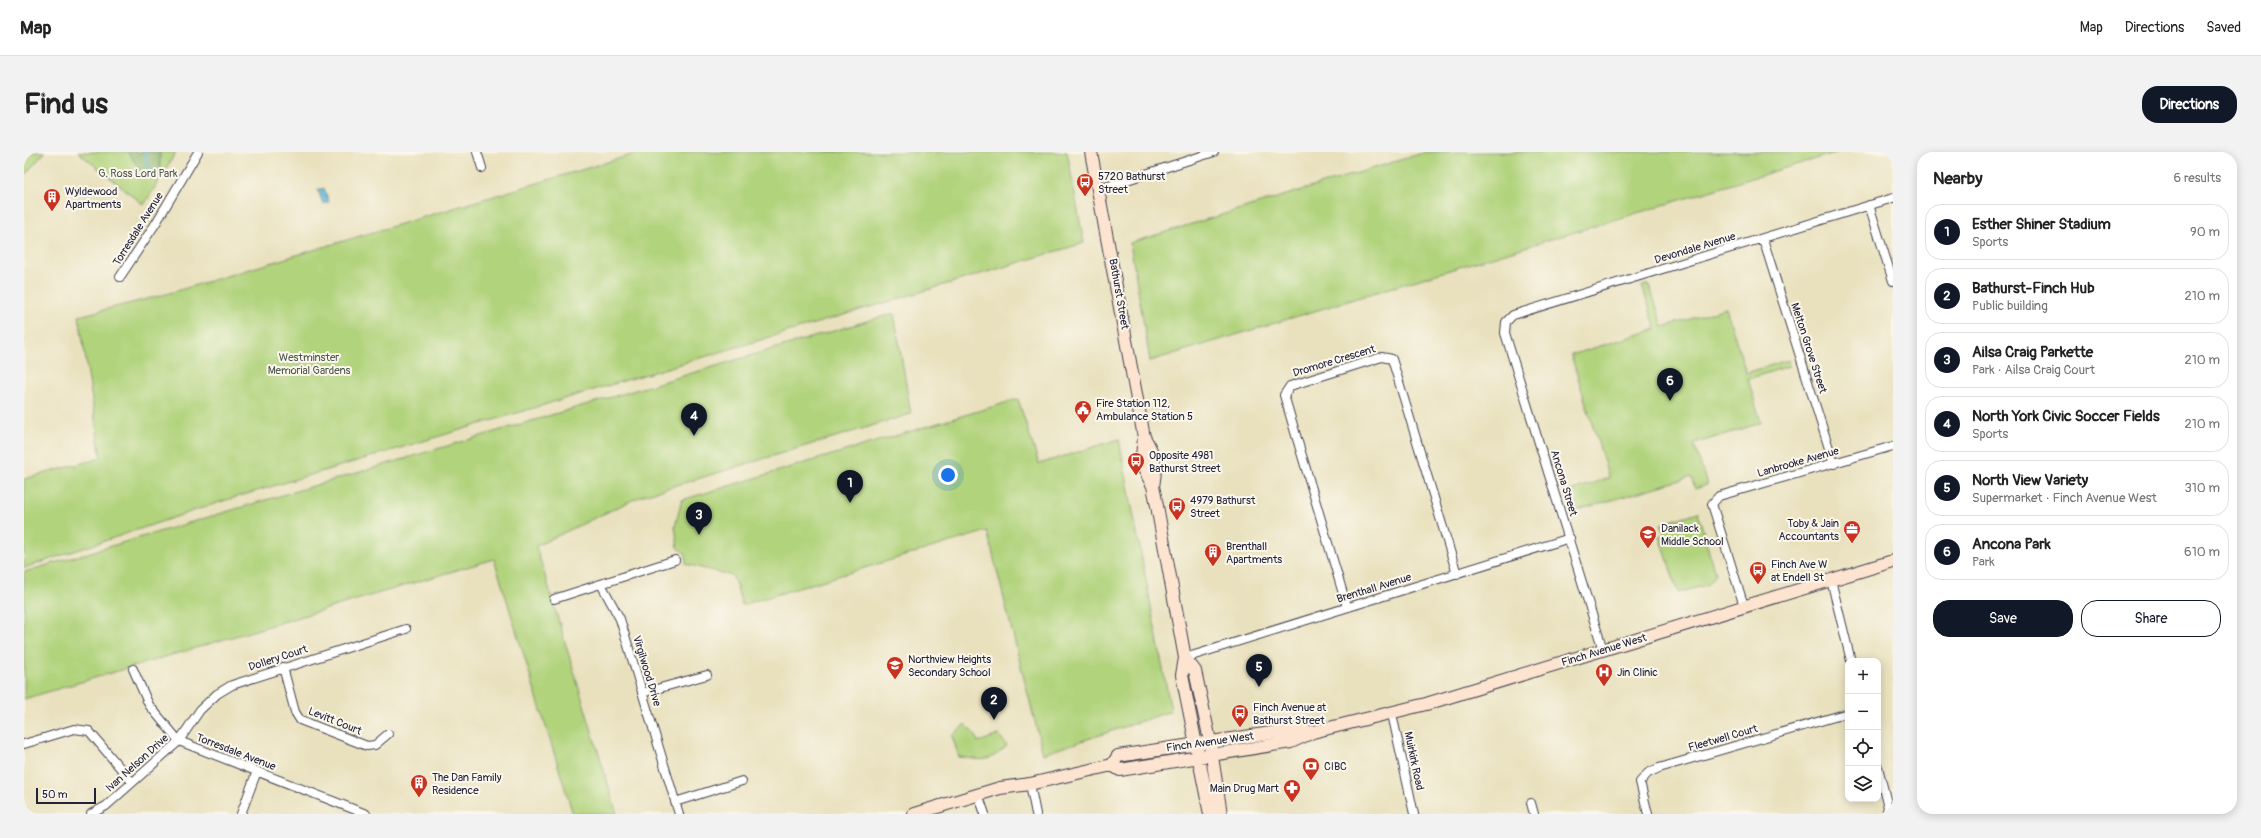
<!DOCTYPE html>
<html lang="en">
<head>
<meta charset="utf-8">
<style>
  body { margin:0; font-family:Pangolin,sans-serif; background:#f2f2f2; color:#222 }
  .controls { position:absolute; right:12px; bottom:12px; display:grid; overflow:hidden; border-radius:8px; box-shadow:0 2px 10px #0003 }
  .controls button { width:36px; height:36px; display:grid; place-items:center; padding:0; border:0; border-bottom:1px solid #e0e0e0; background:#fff; color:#222; font:20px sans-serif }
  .scale { position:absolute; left:12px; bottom:10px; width:60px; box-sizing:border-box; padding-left:4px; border:2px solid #22223b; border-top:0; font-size:11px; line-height:14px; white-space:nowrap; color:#22223b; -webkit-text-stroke:3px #fbf7ec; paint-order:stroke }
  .you { position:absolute; left:924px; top:323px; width:14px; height:14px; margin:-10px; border:3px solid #fff; border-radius:50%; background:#1a73e8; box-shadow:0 0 0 6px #1a73e833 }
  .badge { display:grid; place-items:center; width:26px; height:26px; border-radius:50%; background:#111827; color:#fff; font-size:13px; font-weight:700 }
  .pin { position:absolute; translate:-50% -33px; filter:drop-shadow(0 1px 2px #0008) }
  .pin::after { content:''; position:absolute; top:21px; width:14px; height:12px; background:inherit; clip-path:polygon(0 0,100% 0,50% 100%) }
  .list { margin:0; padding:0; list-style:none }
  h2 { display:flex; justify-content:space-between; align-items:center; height:52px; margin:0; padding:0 16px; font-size:17px }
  h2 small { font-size:13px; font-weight:400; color:#767676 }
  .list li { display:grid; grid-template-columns:26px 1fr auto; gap:12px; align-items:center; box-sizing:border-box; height:56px; margin:0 8px 8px; padding:0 8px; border:1px solid #e0e0e0; border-radius:16px }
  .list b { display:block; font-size:15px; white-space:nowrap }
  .list p { margin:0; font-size:13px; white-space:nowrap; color:#767676 }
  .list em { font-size:13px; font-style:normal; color:#767676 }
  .actions { display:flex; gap:8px; padding:12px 16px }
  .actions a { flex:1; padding:9px 0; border:1px solid #111827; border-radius:16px; text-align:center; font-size:14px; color:#111827 }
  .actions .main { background:#111827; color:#fff }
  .icon { flex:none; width:22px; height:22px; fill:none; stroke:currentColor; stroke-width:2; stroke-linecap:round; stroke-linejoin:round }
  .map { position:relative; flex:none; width:1869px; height:662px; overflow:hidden; border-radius:16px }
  header { display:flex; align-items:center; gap:24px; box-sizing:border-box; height:56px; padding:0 20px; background:#fff; border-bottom:1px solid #e0e0e0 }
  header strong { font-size:19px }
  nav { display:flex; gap:22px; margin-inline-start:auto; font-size:14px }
  .intro { display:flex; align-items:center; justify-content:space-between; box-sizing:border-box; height:96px; padding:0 24px }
  h1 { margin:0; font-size:28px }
  .button { padding:10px 18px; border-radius:16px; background:#111827; color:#fff; font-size:14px; font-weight:700 }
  main { display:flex; gap:24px; padding:0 24px }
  aside { flex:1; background:#fff; border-radius:16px; box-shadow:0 2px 10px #0003 }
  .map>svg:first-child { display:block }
  .green { fill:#b1d37b; stroke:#6a7a5b }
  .forest { fill:#8cb56b; stroke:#576c53 }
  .water { fill:#54b4d3; stroke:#3b6b87 }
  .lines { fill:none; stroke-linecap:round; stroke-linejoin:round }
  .stream { stroke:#54b4d3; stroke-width:2.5 }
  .street-casing { stroke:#403f4f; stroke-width:10 }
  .secondary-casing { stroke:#403f4f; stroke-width:14 }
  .street { stroke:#fff; stroke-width:8 }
  .secondary { stroke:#fde4d0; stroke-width:12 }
  .labels { text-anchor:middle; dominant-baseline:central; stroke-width:4; stroke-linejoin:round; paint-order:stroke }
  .park-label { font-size:11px; fill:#4d574e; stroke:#fbf7ec }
  .poi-label { font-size:11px; fill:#22223b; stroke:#fbf7ec; text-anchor:start }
  .street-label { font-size:11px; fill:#22223b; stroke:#fbf7ec }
</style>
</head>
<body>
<header>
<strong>Map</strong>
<nav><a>Map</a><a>Directions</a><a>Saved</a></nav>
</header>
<div class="intro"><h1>Find us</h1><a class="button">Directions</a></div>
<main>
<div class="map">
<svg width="1869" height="662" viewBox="0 0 1869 662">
  <rect width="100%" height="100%" fill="#fbf7ec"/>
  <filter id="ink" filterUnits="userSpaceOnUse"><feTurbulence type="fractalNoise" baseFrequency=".025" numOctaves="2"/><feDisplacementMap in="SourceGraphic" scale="8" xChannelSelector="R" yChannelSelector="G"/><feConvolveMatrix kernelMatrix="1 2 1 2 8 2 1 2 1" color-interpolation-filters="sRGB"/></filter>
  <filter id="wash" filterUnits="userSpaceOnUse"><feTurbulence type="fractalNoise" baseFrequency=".012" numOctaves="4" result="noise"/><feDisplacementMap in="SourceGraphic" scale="16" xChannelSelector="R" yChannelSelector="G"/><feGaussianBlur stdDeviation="0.9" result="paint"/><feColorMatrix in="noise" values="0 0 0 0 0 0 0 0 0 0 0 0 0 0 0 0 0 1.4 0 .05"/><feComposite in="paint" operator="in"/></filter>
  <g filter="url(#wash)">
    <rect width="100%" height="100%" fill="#e9e1be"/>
    <path class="green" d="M0 0H21L0 24Z
      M54 0H152L120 53Z
      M617 0H1043L1060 91 196 350 0 416V327L77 306 55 164 139 143Z
      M1402 0H1814L1126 209 1106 91Z
      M1625 132 1639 175 1702 156 1722 221 1764 208 1765 214 1724 227 1737 271 1670 292 1683 333 1671 337 1667 325 1547 360 1542 340 1585 326 1547 203 1632 177 1618 134Z
      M870 161 887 262 617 344 512 394 593 662H549L470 407 0 547V420Z
      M994 247 1015 312 1095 287 1147 559 1019 602 963 379 718 453 709 424 662 412V402L654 396 651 374 658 348Z
      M1674 360 1691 422 1685 432 1654 441 1636 384 1641 383 1637 372Z
      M941 572 952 584 954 590 975 583 983 594C963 612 960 608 935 605L928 584Z"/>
    <path class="forest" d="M104 0H136V24H120Z"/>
    <path class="water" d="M300 36 305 50 299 52 294 38Z"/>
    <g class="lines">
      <path class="stream" d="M121 0 125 17 132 26"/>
    </g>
  </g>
  <g filter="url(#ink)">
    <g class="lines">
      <defs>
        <path id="street" d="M453 0 458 16
          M1075 37 1190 0
          M1845 53 1869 129
          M1739 87 1810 312
          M96 125 132 71 174 0
          M1807 428 1827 509
          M577 432 596 467 655 662
          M530 447 651 408
          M1720 454 1688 352 1695 344 1869 294
          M1323 455 1260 243 1266 234 1358 205 1368 207 1433 422
          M1579 498 1481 181 1482 170 1489 163 1869 46
          M1161 506 1546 386
          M259 515 271 560 276 568 343 594 351 593 364 582
          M109 517 125 553 155 589 342 662
          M618 541 683 523
          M1368 562 1390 662
          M0 592 50 577 65 579 108 630
          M1854 615 1864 655 1862 662
          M1006 632 1012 662
          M954 642 961 662
          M651 650 718 629
          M1507 651 1510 662
          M67 662 82 654 155 589 176 558 193 542 208 533 382 477
          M217 662 233 619
          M1624 662 1616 630 1624 621 1635 616 1824 561"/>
        <path id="secondary" d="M1067 0 1120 285 1118 304 1120 317 1129 334 1133 354 1161 506 1158 523 1186 662
          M1120 285C1132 305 1133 312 1129 334
          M1161 506 1171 519 1184 579 1197 662
          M1088 613 1094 604 1267 578 1288 580
          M890 662 976 636 1006 632 1088 613 1096 618 1267 590 1289 580 1402 552 1869 409"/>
      </defs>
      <use href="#street" class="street-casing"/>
      <use href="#secondary" class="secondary-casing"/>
      <use href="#street" class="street"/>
      <use href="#secondary" class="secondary"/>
    </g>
  </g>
  <defs>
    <symbol id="bus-pin" viewBox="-11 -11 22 30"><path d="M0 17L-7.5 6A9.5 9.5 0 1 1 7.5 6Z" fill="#c8321e" stroke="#fbf7ec"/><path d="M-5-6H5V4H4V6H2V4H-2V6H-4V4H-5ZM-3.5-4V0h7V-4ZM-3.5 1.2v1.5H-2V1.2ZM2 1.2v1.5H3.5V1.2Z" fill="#fff"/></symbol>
    <symbol id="building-pin" viewBox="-11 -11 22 30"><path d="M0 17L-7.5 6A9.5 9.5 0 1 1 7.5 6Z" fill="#c8321e" stroke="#fbf7ec"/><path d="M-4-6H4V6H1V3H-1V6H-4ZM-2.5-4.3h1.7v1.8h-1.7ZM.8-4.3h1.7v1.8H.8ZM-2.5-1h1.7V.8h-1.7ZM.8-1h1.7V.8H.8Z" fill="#fff"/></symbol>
    <symbol id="civic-pin" viewBox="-11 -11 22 30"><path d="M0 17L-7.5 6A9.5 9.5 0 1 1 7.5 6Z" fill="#c8321e" stroke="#fbf7ec"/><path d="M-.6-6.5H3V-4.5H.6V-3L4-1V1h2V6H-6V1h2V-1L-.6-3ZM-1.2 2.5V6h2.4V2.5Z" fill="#fff"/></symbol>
    <symbol id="office-pin" viewBox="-11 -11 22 30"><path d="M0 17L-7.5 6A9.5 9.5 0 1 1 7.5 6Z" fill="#c8321e" stroke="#fbf7ec"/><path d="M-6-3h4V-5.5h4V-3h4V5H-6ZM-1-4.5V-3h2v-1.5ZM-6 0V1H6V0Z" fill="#fff"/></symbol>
    <symbol id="school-pin" viewBox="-11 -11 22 30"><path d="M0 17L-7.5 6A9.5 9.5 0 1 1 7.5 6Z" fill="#c8321e" stroke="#fbf7ec"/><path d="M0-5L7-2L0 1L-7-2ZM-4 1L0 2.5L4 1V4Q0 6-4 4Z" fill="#fff"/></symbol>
    <symbol id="hospital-pin" viewBox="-11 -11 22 30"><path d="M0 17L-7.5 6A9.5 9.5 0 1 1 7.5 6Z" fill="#c8321e" stroke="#fbf7ec"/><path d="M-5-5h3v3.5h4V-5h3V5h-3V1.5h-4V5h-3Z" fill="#fff"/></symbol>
    <symbol id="bank-pin" viewBox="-11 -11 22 30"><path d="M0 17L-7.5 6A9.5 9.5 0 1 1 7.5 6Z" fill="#c8321e" stroke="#fbf7ec"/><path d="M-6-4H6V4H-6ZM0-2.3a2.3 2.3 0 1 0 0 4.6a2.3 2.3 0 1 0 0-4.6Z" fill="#fff"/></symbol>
    <symbol id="pharmacy-pin" viewBox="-11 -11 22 30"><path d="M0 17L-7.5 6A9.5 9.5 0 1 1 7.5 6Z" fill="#c8321e" stroke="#fbf7ec"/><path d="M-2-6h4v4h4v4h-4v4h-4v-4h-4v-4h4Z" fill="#fff"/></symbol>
  </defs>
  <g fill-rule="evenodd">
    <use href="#bus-pin" x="1051" y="20" width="20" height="27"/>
    <use href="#building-pin" x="18" y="35" width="20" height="27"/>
    <use href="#civic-pin" x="1049" y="247" width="20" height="27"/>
    <use href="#bus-pin" x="1102" y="299" width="20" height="27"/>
    <use href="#bus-pin" x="1143" y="344" width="20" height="27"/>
    <use href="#office-pin" x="1818" y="367" width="20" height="27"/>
    <use href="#school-pin" x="1614" y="372" width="20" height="27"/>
    <use href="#building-pin" x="1179" y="390" width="20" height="27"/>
    <use href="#bus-pin" x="1724" y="408" width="20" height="27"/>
    <use href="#school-pin" x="861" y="503" width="20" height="27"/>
    <use href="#hospital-pin" x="1570" y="510" width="20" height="27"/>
    <use href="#bus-pin" x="1206" y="551" width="20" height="27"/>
    <use href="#bank-pin" x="1277" y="604" width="20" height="27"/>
    <use href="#building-pin" x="385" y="621" width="20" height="27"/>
    <use href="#pharmacy-pin" x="1258" y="626" width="20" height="27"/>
  </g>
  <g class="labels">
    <g class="park-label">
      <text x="114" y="21">G. Ross Lord Park</text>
      <text x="285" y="205">Westminster<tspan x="285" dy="13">Memorial Gardens</tspan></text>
    </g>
    <g class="poi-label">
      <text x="1074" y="24">5720 Bathurst<tspan x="1074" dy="13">Street</tspan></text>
      <text x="41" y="39">Wyldewood<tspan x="41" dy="13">Apartments</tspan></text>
      <text x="1072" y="251">Fire Station 112,<tspan x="1072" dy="13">Ambulance Station 5</tspan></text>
      <text x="1125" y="303">Opposite 4981<tspan x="1125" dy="13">Bathurst Street</tspan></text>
      <text x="1166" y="348">4979 Bathurst<tspan x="1166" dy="13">Street</tspan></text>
      <text x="1815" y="371" text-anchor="end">Toby &amp; Jain<tspan x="1815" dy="13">Accountants</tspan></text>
      <text x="1637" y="376">Danilack<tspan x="1637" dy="13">Middle School</tspan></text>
      <text x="1202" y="394">Brenthall<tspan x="1202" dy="13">Apartments</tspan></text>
      <text x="1747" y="412">Finch Ave W<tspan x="1747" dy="13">at Endell St</tspan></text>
      <text x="884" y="507">Northview Heights<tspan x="884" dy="13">Secondary School</tspan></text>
      <text x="1593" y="520">Jin Clinic</text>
      <text x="1229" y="555">Finch Avenue at<tspan x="1229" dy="13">Bathurst Street</tspan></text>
      <text x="1300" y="614">CIBC</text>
      <text x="408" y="625">The Dan Family<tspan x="408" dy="13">Residence</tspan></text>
      <text x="1255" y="636" text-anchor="end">Main Drug Mart</text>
    </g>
    <g class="street-label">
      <text transform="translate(114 77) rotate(-58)">Torresdale Avenue</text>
      <text transform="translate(1671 96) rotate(-17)">Devondale Avenue</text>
      <text transform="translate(1095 142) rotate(80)">Bathurst Street</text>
      <text transform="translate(1785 196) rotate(72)">Melton Grove Street</text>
      <text transform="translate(1310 209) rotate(-17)">Dromore Crescent</text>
      <text transform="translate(1774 310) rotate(-16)">Lanbrooke Avenue</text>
      <text transform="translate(1540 331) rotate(73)">Ancona Street</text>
      <text transform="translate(1350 436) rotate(-17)">Brenthall Avenue</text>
      <text transform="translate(1580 498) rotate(-17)">Finch Avenue West</text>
      <text transform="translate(254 506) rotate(-18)">Dollery Court</text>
      <text transform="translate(623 519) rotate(73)">Virgilwood Drive</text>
      <text transform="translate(311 569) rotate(22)">Levitt Court</text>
      <text transform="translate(1699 586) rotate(-16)">Fleetwell Court</text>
      <text transform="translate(1186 590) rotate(-8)">Finch Avenue West</text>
      <text transform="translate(212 600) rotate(21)">Torresdale Avenue</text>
      <text transform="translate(1390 609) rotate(78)">Muirkirk Road</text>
      <text transform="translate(113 611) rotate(-42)">Ivan Nelson Drive</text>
    </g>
  </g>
</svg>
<div class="controls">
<button>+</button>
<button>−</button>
<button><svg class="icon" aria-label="locate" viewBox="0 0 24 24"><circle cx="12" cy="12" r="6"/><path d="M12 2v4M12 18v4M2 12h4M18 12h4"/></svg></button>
<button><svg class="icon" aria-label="layers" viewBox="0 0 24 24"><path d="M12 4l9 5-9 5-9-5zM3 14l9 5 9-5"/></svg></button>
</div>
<div class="scale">50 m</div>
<div class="you"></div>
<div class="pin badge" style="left:826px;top:351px">1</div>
<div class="pin badge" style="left:970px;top:568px">2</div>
<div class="pin badge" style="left:675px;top:383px">3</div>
<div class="pin badge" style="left:670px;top:284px">4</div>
<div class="pin badge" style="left:1235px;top:535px">5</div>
<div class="pin badge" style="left:1646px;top:249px">6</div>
</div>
<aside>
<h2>Nearby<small>6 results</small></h2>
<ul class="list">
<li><span class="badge">1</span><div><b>Esther Shiner Stadium</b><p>Sports</p></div><em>90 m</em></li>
<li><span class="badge">2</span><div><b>Bathurst-Finch Hub</b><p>Public building</p></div><em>210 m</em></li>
<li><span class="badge">3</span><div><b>Ailsa Craig Parkette</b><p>Park · Ailsa Craig Court</p></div><em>210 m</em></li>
<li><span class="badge">4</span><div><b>North York Civic Soccer Fields</b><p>Sports</p></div><em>210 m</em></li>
<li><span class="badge">5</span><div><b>North View Variety</b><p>Supermarket · Finch Avenue West</p></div><em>310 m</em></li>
<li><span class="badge">6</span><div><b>Ancona Park</b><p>Park</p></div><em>610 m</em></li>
</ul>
<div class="actions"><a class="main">Save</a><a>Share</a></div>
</aside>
</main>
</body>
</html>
